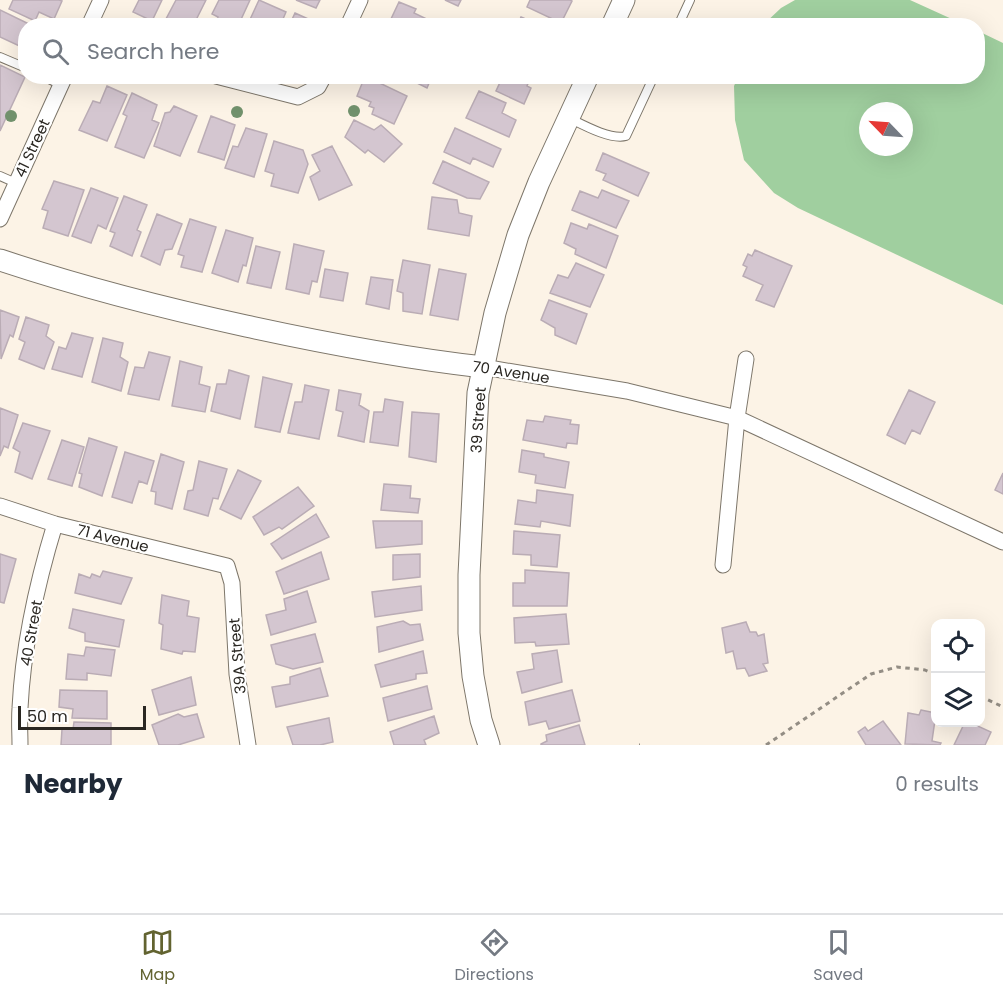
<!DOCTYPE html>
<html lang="en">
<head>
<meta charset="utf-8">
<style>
  body { margin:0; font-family:Poppins,sans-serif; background:#f2f2f3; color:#1f2937 }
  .controls { position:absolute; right:18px; bottom:18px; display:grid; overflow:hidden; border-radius:12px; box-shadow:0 6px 24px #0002 }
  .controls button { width:54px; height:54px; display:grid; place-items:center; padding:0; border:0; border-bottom:2px solid #e0e1e3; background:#fff; color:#1f2937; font:30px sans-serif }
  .compass { position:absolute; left:859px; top:102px; width:54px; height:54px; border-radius:50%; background:#fff; box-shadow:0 6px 24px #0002; rotate:295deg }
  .scale { position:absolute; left:18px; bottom:15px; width:128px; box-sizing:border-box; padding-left:6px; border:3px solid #2a2722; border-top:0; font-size:16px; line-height:21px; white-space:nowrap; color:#2a2722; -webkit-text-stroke:4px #fff; paint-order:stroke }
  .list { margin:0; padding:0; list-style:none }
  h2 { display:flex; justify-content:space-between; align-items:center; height:78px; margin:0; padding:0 24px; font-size:26px }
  h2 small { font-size:20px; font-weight:400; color:#747a83 }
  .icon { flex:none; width:33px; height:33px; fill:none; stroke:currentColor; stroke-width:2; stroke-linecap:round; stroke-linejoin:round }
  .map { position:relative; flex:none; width:1003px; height:745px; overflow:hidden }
  .search { position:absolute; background:#fff; box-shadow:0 6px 24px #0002; left:18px; right:18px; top:18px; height:66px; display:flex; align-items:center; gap:15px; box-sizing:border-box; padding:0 21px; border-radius:24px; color:#747a83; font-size:22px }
  .sheet { height:168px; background:#fff }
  nav { display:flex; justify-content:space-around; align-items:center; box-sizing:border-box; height:84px; border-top:2px solid #e0e1e3; background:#fff; font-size:16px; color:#747a83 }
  nav a { display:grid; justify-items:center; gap:3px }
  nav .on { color:#626330 }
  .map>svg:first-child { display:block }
  .green { fill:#a0cf9f; fill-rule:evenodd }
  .building { fill:#d4c6d0; stroke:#baacb5; stroke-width:1.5 }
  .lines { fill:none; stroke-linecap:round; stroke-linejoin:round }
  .lane-casing { stroke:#7d766a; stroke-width:10 }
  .street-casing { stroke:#7d766a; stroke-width:17 }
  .secondary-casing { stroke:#7d766a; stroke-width:23 }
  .path { stroke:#938d84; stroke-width:3; stroke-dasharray:4.5 4.5; stroke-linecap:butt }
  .lane { stroke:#fff; stroke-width:8 }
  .street { stroke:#fff; stroke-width:15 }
  .secondary { stroke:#fff; stroke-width:21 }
  .tree { fill:#71916c }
  .labels { text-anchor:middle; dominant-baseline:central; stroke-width:4.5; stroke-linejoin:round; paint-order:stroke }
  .street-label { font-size:15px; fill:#2a2722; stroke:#fff }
</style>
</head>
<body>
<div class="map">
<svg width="1003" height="745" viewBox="0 0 1003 745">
  <rect width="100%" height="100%" fill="#fcf3e6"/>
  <path class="green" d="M795 0H910L965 25H763L781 8Z
    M978 31 1003 43V305L798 208 774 193 744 160 735 120 734 86 738 77 978 76ZM868 111H904V147H868Z"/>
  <path class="building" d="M13 0H59L62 1 54 19 39 12 35 21 9 9Z
    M139 0H162L152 21 133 12Z
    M176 0H206L193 26H180L166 19Z
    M219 0H250L238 26H215L218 17 212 14Z
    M259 0 286 12 280 26H247Z
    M296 0H320L316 8Z
    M445 0H461L458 6Z
    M530 0H570L572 1 561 23 527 7Z
    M399 2 416 9 414 13 441 26H404L391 19Z
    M0 10 31 25 26 26V49L0 37Z
    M295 13 317 23 316 26H289Z
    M521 17 542 26H517Z
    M0 65 25 77 0 131Z
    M365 76 407 96 394 124 372 114 374 108 369 106 371 102 357 96Z
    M403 76H432L427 88Z
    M503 76 509 79 510 76H531L527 86 531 88 524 104 496 91Z
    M107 86 127 95 107 141 79 130 93 101 100 103Z
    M479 91 506 103 502 113 516 120 509 137 466 118Z
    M132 93 157 105 152 120 159 123 144 158 115 147 127 116 123 114Z
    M174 106 197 116 180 156 154 146 165 113 170 112Z
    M211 116 235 125 224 160 198 152Z
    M354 120 374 130 381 125 402 144 384 162 368 150 365 153 345 137Z
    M246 128 267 134 254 177 225 168 233 146 238 147Z
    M455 128 501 149 493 167 473 158 470 164 444 152Z
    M274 141 303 150 308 164 298 193 271 186 274 174 265 171Z
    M332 146 352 185 319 200 310 177 320 171 312 155Z
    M603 153 649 173 638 196 603 180 606 174 596 170Z
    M443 161 489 182 480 199 467 198 433 183Z
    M54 181 84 190 68 236 43 228 48 211 42 209Z
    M91 188 118 198 106 229 98 225 91 243 72 236Z
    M602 190 629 201 616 228 572 210 580 191 598 198Z
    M124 196 147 205 137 230 141 232 132 256 110 246 115 233 110 231Z
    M432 197 457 200 459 213 472 216 469 236 428 229Z
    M157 214 182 224 172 249 165 250 160 265 141 256Z
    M190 219 216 227 202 272 181 267 184 256 178 254Z
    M571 223 587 229 589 224 618 236 606 268 575 254 576 249 564 243Z
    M226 230 253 238 246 266 243 265 238 282 212 273Z
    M294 244 324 251 317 282 312 281 309 294 286 289Z
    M256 246 280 252 271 288 247 283Z
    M755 250 792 266 774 307 756 300 763 285 743 276 747 267 743 265 748 254 752 256Z
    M403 260 430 265 422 314 403 311V293L397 291Z
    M576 263 604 275 590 307 550 293 558 275 568 278Z
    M325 269 348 273 343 301 320 297Z
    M439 269 466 274 458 320 430 315Z
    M371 277 393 280 389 309 366 304Z
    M549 300 587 314 576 344 555 335V328L541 320Z
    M0 310 19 317 13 337 10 335 1 359Z
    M26 317 49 325 46 336 54 342 44 369 19 359 25 342 19 339Z
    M72 333 93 338 82 377 52 369 59 347 66 349Z
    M103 338 123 343 120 357 128 362 121 391 92 382Z
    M149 352 170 357 159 400 128 394 135 367 144 368Z
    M180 361 202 367 199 384 210 387 205 412 172 406Z
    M229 370 249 376 240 419 211 411 217 384H226Z
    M263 377 292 384 280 432 255 427Z
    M305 385 329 390 319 439 288 433 295 402H302Z
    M339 390 361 394 359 405 369 411 364 442 338 436 343 412 336 410Z
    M909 390 935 402 920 434 912 430 905 444 887 435Z
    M385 399 403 402 398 446 370 442 374 412H383Z
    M0 408 18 415 8 448 4 446 0 456Z
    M412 412 439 414 436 462 409 457Z
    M545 416 571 420 570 424 579 425 577 444 567 443 566 448 523 440 527 420 543 422Z
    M23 423 50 431 32 479 15 472 20 452 13 448Z
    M89 438 117 447 102 496 79 487 82 474 79 473Z
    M62 440 84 447 72 486 48 479Z
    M522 450 544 454V457L569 462 565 488 535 483 536 475 519 472Z
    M125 452 154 461 147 484 139 481 132 503 112 497Z
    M161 454 184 462 172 509 155 504 156 492 151 491Z
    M199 461 227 469 218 499 213 498 208 516 184 509 188 491 193 490Z
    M238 470 261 481 241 519 220 509Z
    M1003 473V494L995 490Z
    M384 484 411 486 410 498 420 499 418 513 381 510Z
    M298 487 314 506 282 529 279 527 264 535 253 517Z
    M537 490 573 495 570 526 541 521 540 527 515 524 518 500 536 503Z
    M316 514 329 537 282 559 271 544Z
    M373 521H422V544L376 548Z
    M514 531 560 535 557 567 531 565V555L513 554Z
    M321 552 329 579 284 594 276 572Z
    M0 554 16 559 4 603 0 602Z
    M420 554V577L393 580V555Z
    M525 570 569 573 567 606H513V583H525Z
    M103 571 132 578 121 604 75 593 79 574 90 578 92 574 100 577Z
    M421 586 422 610 375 617 372 592Z
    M307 591 316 622 271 635 266 615 286 610 284 599Z
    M162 595 189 601 187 616 199 618 195 652 183 651 182 654 161 649 163 625 159 623Z
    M73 609 124 620 119 647 85 641V633L69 628Z
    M566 614 569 644 536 646 535 642 515 643 514 618Z
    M403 621 410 625 420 624 423 640 379 652 377 627Z
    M746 622 750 632H756L758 636 764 634 768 663 763 664 767 671 749 676 745 668 737 669 733 651 726 653 722 628Z
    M315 634 323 662 293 669 276 664 271 645Z
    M86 647 115 650 111 676 87 673V680L66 679 68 654 84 656Z
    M557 650 562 682 522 693 517 672 534 669 532 654Z
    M423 651 427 673 416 674V679L381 687 375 665Z
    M320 668 328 696 276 707 272 687 290 684V677Z
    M191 677 196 705 159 715 152 690Z
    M427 686 432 709 388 721 383 698Z
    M60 690 107 691V719L72 718 73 709 59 707Z
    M572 690 580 721 549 729 546 721 529 725 525 702Z
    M921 710 936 713 932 741 941 743 940 745 905 744 908 713 919 715Z
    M178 714 184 717 197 714 204 737 178 745H159L152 725Z
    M434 716 439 733 424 740 426 745H394L390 732Z
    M329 718 333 742 320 745H293L287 727Z
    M883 721 901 745H866L858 732 865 727 868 731Z
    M74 722 111 723V745H61L62 729H73Z
    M965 722H969L991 732 985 745H954Z
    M579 725 585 745H541V744L547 741 546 735Z"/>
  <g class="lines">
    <defs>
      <path id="lane" d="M678 26 690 0
        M0 57 26 68
        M43 76 61 85
        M571 119C585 126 611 140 626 136L654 76
        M0 176 16 183"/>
      <path id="street" d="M89 26 101 0
        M348 26 360 0
        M216 76 298 97 318 87 324 76
        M0 219 65 76
        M483 367 627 391 737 418 1003 542
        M0 506 55 524 227 566 232 583 237 674 248 745
        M723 565 737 418 746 359
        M20 745C20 733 19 720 20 708 23 646 37 583 55 524"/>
      <path id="secondary" d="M612 26 624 0
        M0 260C81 287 163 308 246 326 324 343 403 358 483 367
        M489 745 481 720 473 676 469 633V575L478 393 495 313 518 235 539 182 588 76"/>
    </defs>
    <use href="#lane" class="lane-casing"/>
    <use href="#street" class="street-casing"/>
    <use href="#secondary" class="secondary-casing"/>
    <path class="path" d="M980 696 1003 707
      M639 745H640
      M766 745 871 674 897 667 925 670 936 675"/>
    <use href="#lane" class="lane"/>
    <use href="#street" class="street"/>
    <use href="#secondary" class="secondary"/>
  </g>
  <g class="tree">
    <circle cx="354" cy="111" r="6"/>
    <circle cx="237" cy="112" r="6"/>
    <circle cx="11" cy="116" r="6"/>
  </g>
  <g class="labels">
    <g class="street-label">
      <text transform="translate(32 148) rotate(-65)">41 Street</text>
      <text transform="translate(511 372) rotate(9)">70 Avenue</text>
      <text transform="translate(478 420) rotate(-86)">39 Street</text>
      <text transform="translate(113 538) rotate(14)">71 Avenue</text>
      <text transform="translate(31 633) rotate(-80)">40 Street</text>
      <text transform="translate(237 656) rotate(-95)">39A Street</text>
    </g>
  </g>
</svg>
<div class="controls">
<button><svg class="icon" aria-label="locate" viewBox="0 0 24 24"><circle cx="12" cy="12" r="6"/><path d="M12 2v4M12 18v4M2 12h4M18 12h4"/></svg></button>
<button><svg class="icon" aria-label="layers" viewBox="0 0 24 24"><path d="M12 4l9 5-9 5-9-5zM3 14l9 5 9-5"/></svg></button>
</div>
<svg class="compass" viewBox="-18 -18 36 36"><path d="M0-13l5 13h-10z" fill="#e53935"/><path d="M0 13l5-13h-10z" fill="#747a83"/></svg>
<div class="scale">50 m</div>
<div class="search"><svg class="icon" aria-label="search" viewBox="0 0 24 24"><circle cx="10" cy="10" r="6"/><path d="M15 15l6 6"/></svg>Search here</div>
</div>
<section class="sheet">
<h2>Nearby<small>0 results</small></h2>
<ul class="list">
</ul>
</section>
<nav>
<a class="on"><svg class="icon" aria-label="map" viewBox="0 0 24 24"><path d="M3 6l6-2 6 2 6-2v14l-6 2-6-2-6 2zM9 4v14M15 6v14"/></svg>Map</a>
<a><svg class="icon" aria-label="directions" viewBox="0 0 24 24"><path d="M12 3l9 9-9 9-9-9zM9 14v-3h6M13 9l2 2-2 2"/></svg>Directions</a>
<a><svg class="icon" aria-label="saved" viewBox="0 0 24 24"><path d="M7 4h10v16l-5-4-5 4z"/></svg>Saved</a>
</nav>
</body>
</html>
